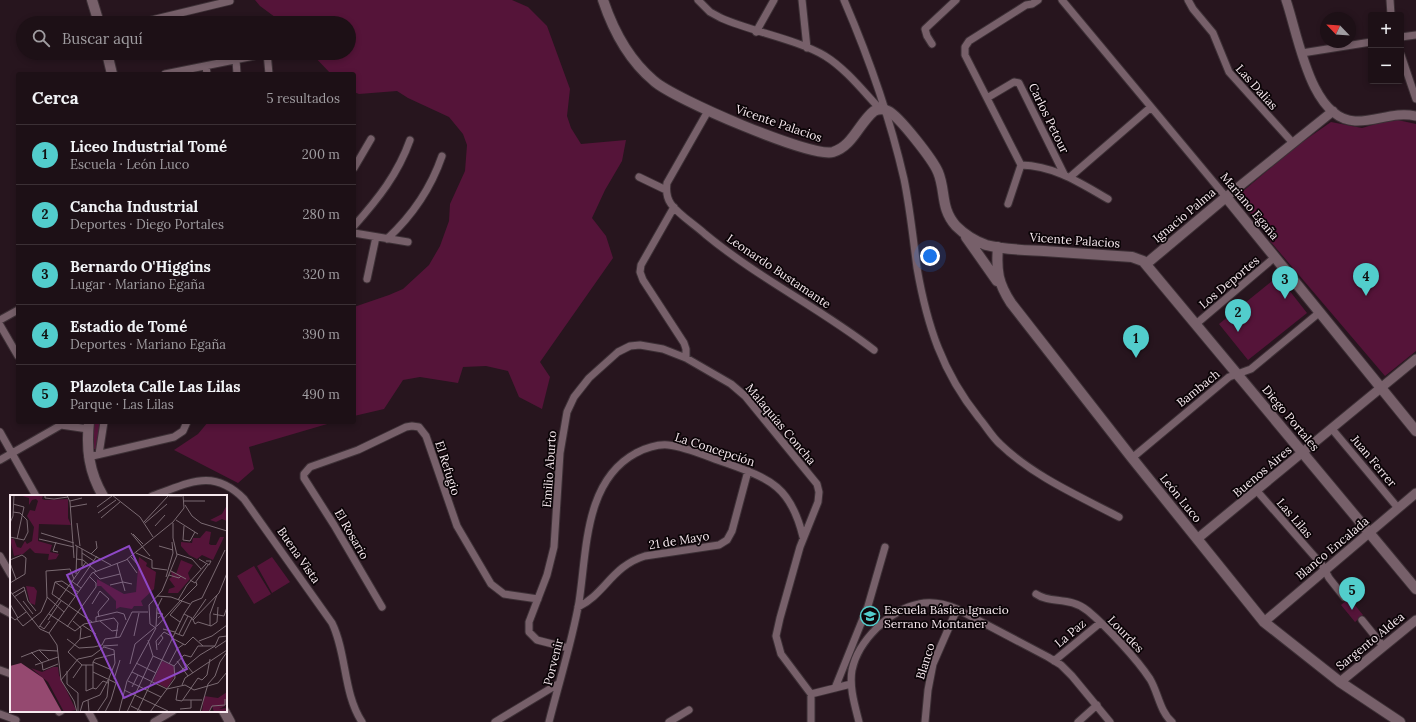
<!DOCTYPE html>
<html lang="es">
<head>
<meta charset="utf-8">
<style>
  body { margin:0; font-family:Lora,serif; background:#2a1e23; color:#f1f3f6 }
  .controls { position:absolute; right:12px; top:12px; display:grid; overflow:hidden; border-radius:4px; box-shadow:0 2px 6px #0003 }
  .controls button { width:36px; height:36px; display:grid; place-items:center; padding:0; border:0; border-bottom:1px solid #3b3035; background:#1d1016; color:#f1f3f6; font:20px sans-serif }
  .compass { position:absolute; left:1320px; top:12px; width:36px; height:36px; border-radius:50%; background:#1d1016; box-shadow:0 2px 6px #0003; rotate:295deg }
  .you { position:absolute; left:930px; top:256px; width:14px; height:14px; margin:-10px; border:3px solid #fff; border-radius:50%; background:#1a73e8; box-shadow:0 0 0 6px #1a73e833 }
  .badge { display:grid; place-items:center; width:26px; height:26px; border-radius:50%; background:#52cdcc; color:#111; font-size:13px; font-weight:700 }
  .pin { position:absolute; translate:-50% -33px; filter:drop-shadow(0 1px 2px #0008) }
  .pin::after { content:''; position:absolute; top:21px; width:14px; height:12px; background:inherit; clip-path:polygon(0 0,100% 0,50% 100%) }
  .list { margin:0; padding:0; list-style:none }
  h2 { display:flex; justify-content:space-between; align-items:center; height:52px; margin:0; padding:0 16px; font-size:17px }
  h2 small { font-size:13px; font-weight:400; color:#a09da1 }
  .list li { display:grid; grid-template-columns:26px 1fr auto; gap:12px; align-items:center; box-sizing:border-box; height:60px; padding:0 16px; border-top:1px solid #3b3035 }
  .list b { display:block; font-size:15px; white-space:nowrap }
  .list p { margin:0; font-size:13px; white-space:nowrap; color:#a09da1 }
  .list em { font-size:13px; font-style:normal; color:#a09da1 }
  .icon { flex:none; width:22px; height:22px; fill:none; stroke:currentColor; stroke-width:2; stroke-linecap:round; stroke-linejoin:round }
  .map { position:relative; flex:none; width:1416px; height:722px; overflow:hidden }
  .search { position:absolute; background:#1d1016; box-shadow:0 2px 6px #0003; left:16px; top:16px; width:340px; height:44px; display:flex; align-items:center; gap:10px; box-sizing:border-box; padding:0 14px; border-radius:22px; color:#a09da1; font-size:15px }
  .panel { position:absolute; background:#1d1016; box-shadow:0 2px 6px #0003; left:16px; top:72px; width:340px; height:352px; border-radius:4px }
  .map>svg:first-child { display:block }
  .green { fill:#551439 }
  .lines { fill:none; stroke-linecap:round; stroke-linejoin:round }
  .minor-casing { stroke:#3d3036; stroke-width:9 }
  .tertiary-casing { stroke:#3d3036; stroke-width:11 }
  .secondary-casing { stroke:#3d3036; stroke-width:12 }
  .minor { stroke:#77606a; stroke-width:7 }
  .tertiary { stroke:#77606a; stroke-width:9 }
  .secondary { stroke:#77606a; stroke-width:10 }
  .labels { text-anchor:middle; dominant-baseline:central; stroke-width:3.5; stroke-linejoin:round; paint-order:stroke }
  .street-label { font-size:12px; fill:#f7e9ef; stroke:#0b0407 }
  .poi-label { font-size:12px; fill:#f7e9ef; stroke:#0b0407; text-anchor:start }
  .inset-road { fill:none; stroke:#7a6a72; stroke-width:1 }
  .view { fill:#8e48c6; fill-opacity:0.15; stroke:#8e48c6; stroke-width:2 }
  .inset-edge { fill:none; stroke:#f7e9ef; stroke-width:2 }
</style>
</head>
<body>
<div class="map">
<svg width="1416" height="722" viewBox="0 0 1416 722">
  <rect width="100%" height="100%" fill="#27151e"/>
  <path class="green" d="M255 0H512L528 7 547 26 570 89 567 116 571 128 581 144 626 140 622 161 605 190 592 218 606 236 613 258 540 362 550 377 542 409 519 397 508 371 486 366 463 367 458 383 420 377 403 380 384 409 354 416V307L389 295 403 289 429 265 440 246 449 221 450 204 465 171 467 145 463 134 449 117 408 98 397 91 359 94 354 92V74H331L311 53H349V23H283L260 6Z
    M1393 119 1416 124V351L1385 376 1270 241 1271 236 1236 197 1298 145 1331 122 1362 128Z
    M1278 276 1307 313 1248 360 1219 324Z
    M93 422H102L98 449H91Z
    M208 422H334L249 447 254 469 238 483 174 450 198 434Z
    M272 557 290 582 272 593 257 566Z
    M254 566 271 594 254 604 237 576Z
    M1349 598 1363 615 1355 622 1341 605Z"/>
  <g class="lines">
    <defs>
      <path id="minor" d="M698 0 710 12 721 18C753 32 796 39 825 56 846 69 863 91 880 109
        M802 0 807 48
        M844 0C869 58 890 118 904 179 910 208 913 238 917 268 927 325 942 372 979 418 986 426 992 437 1000 444 1033 476 1079 496 1119 517
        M1062 0 1226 197
        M1188 0 1193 9 1213 33 1229 72 1293 143
        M1390 0 1391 15
        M139 23 230 1
        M756 32 774 0
        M1401 37 1416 35
        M932 44 927 36 925 29 956 0
        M267 53 269 74
        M1302 53 1371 42
        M1401 55 1416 99
        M236 60 237 74
        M206 66 207 74
        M165 74 269 53
        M987 98 1014 82 1019 83 1064 174
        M708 111 667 183C666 190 666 197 671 204 679 215 694 224 705 234 758 278 820 308 874 350
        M1021 165C1055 166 1080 183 1108 199
        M354 168 371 139
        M639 177 666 190
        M1070 177 1151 107
        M1008 204 1021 165 965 55V47L969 41 1026 5 1032 4 1038 0
        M674 207 641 265 640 272 643 280 684 343 686 349V358
        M354 226C378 199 398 174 410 140
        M354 233 408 242
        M387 239C413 215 431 188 442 156
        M367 279 376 237
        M0 320 18 310
        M1196 324 1275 257
        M0 325 18 356
        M1332 429 1398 508
        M0 432 36 496
        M99 454 104 422
        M88 457 174 437 183 431 187 422
        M1132 458 1229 377 1251 369 1320 312
        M0 460 61 425 88 429
        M1257 491 1322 565 1329 578 1344 597
        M152 496C188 484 212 467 244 499L332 623C347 654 343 693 362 722
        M0 556 11 575
        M1036 594C1050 604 1070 596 1088 611 1106 626 1137 659 1150 679 1158 692 1160 712 1172 722
        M382 607 334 525 304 478V474L310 467 358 450 406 427 412 426 419 427 426 436 457 526 491 584 504 594 538 599
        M578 607C605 594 612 566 645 556L719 545 727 540 732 531 748 471
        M0 608 11 614
        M1362 620 1383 646
        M568 648 537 640 529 632V622L547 575 554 547 560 453 567 412 574 397 589 378 618 352 630 346 640 345 663 349 686 358 731 384 745 396 817 484 819 492 818 502 800 547 780 618 776 636 781 654 811 694V722
        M1054 661 1100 623
        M0 670 11 674
        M835 688 868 606 885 547
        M811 694 851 684
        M88 711 94 722
        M59 712 61 711
        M0 714 16 720
        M154 722 173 711
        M495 722 558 684
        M549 722C559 682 572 642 579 602 587 551 584 481 636 453 646 448 657 444 668 445 687 447 708 457 726 463 771 479 791 487 803 537
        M669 722 689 710
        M859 722C855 706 849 687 852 670 858 641 889 610 919 604 932 601 945 604 957 609L1048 657 1061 665 1072 676 1110 722
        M925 722 928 690 933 664 957 609
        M1078 722 1097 705"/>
      <path id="tertiary" d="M1286 0C1298 34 1310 119 1355 121 1376 122 1394 111 1416 116
        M1226 197 1333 111
        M1197 539 1416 359
        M1264 622 1416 493
        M1340 682 1416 620"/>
      <path id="secondary" d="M92 0 99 23
        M603 0C613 30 630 61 654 81 674 99 811 158 833 152 853 146 859 123 874 111 878 109 883 108 888 111 899 116 933 160 938 172 946 191 940 208 956 226 964 234 975 241 986 245 1005 250 1025 250 1044 251 1073 253 1102 255 1132 257L1143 261 1416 589
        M107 53 112 74
        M966 237 997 281
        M998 247C996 271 998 283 1011 303L1132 458 1264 622 1340 682 1400 722
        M1146 264 1226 197 1416 431
        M89 422C86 449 89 472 103 496
        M224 711 230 722"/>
    </defs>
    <use href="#minor" class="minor-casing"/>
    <use href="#tertiary" class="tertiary-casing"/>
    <use href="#secondary" class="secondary-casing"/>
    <use href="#minor" class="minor"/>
    <use href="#tertiary" class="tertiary"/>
    <use href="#secondary" class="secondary"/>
  </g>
  <defs>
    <symbol id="school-ring" viewBox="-11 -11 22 22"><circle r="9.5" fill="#0b0407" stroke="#52cdcc" stroke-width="1.5"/><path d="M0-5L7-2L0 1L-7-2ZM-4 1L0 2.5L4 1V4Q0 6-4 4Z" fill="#52cdcc"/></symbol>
  </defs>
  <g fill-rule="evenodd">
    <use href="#school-ring" x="859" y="605" width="22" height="22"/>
  </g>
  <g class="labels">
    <g class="street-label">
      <text transform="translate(1257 87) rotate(48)">Las Dalias</text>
      <text transform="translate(1049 118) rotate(64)">Carlos Petour</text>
      <text transform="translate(779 123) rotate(19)">Vicente Palacios</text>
      <text transform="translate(1250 206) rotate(50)">Mariano Egaña</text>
      <text transform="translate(1184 215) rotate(-40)">Ignacio Palma</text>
      <text transform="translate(1075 240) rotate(4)">Vicente Palacios</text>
      <text transform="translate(779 271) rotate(34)">Leonardo Bustamante</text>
      <text transform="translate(1229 282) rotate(-40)">Los Deportes</text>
      <text transform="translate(1198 388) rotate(-39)">Bambach</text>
      <text transform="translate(1291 418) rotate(50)">Diego Portales</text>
      <text transform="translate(781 424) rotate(50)">Malaquías Concha</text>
      <text transform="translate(715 449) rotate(18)">La Concepción</text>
      <text transform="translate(1374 461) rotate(50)">Juan Ferrer</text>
      <text transform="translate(448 468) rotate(72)">El Refugio</text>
      <text transform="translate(549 469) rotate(-86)">Emilio Aburto</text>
      <text transform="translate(1262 471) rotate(-40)">Buenos Aires</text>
      <text transform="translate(1181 498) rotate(51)">León Luco</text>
      <text transform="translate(1295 518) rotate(49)">Las Lilas</text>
      <text transform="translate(352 534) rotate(60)">El Rosario</text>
      <text transform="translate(679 540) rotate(-9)">21 de Mayo</text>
      <text transform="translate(1332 548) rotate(-40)">Blanco Encalada</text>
      <text transform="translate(299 555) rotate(55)">Buena Vista</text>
      <text transform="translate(1070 633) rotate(-40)">La Paz</text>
      <text transform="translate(1126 634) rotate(46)">Lourdes</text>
      <text transform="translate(1370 641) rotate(-39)">Sargento Aldea</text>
      <text transform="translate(925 661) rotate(-73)">Blanco</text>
      <text transform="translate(553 662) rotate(-76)">Porvenir</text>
    </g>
    <g class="poi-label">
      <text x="884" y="609">Escuela Básica Ignacio<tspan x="884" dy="14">Serrano Montaner</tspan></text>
    </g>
  </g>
  <g transform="translate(10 495)">
    <rect width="217" height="217" fill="#27151e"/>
    <path d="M9 0H33L32 4 35 5 58 4V23L61 30 29 29 28 46 42 50 40 57 49 59 46 64 38 65 39 59 25 58 20 53 13 59 4 61 0 43 4 44 7 52 11 53 15 46 17 49 22 46 24 32 17 21 20 15 25 16 28 6 26 4 22 5 19 10V3ZM217 10V26L212 24 206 27 200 25 212 19ZM196 36 201 37 199 49 201 50H206L210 42H214L203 65 192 60 187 64 179 60 171 51V47L182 48 183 43H190ZM129 62 137 68 136 71 146 77 144 94 131 106 133 111H124L122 114 110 112 106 114V106L91 91H87V84L114 99 126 97ZM171 65 183 70 178 78 180 84 168 98H158L159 94 165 92 159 84 162 82 161 76 166 79ZM16 91 24 92 27 96 25 110 20 108ZM152 166 163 171 166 179 157 193 143 186ZM43 172H48L49 180 66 215 54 217 38 187 21 173 32 177ZM217 197 215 211 209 214 217 213V217H204L202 211 198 217H192L194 201 208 203Z" fill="#551439"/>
    <path d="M11 168 33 183 52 217H0V171Z" fill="#954970"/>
    <path class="inset-road" d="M35 0V3L44 4 58 2M57 0 60 7 64 63M102 0 130 22 143 42M159 1H172M60 6 72 3M174 6H195M3 9 14 12 7 44M175 10 182 21 191 28 217 36M60 12 77 9M87 12 102 1M88 18 106 5M91 23 110 7M166 25 188 39M134 27 158 1M0 28 3 21 4 0M67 28 70 51M135 28 157 9M145 31 155 20M174 31 173 45 180 46 185 37M31 38 64 48M121 38 140 61M123 39 133 49M0 42 14 45 18 37 17 25 10 18 3 17M29 44 64 52M46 47 43 56 48 57M65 50 101 70M149 51 163 55M72 58 84 66M126 58 142 65V73L157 75M81 59 87 53 86 46M167 59 182 64 191 74M121 62 129 71M67 64 73 65 86 76M117 64 127 78M189 64 199 70 201 66H196M0 65 12 60 16 63 15 79 0 88M0 68 6 84M107 68 115 96M72 71V54M161 76 176 84M83 77 90 84 110 79M66 79 67 51M159 80 169 83 171 81M156 82 163 58 162 47M60 85 71 93M180 85 185 88 198 70M45 87 42 99 82 127M45 87 52 86 68 97M45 87 65 101M67 90 87 61M100 90 113 87 122 89M0 96 30 134 39 138M2 99 14 92 18 106 26 116M147 101 161 102 180 109M4 102 15 95M37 102 54 117M168 105 177 90 196 69M13 106 23 119M171 106 187 90 186 87M0 109 8 123M82 109 90 96 99 104 88 117 89 122M147 118 153 119 148 123M39 119 65 136 74 129 104 123 108 128 106 142M174 119 182 123 185 129 188 127 201 131 207 127 208 112M203 119 214 121 217 112M0 121 5 125 16 117M183 123 196 104M7 124 13 131 31 117 37 103 36 76 60 74 64 84M38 125 51 106M183 125 209 98 217 78M63 126 71 133 70 144M86 126V122L107 117 114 119 116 125M90 126 102 136 108 135M170 127 160 120 172 106M72 130 86 139M30 131 34 134 40 126M146 131 147 113 152 103M200 131V119L207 100M29 132 76 67M57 132 86 92V88L80 82M153 134 165 137M165 138 173 141 182 123M169 139 178 121M81 141 70 144 58 157 72 170H83M124 141 129 118M162 143 175 150 183 142 193 151M57 144 69 153 84 152 92 150 95 144 110 142 122 117H138M138 145 143 161M189 146 202 141 217 130M148 150 153 143 151 140M93 151 108 150M205 153 217 145M29 155 39 165M147 155 146 146 154 137 163 142M21 157 32 168 33 175 48 169M11 162 29 155 48 156M171 163 183 178M167 166 178 181M83 167 85 164 105 159M83 167 102 175M126 168 146 178M120 169 125 149 148 130 170 106M159 169 167 154 174 149M25 170 48 162M76 170V196L83 193M164 171 152 165 174 119 182 107 192 103 215 55M164 171 174 160 181 162 188 151H205L209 142 217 141M57 176V189L68 198V216M83 177 106 188 101 205 95 217M122 177 157 194 175 190 184 195 208 188 217 177M167 179 190 160 205 151M63 183 72 170M104 184 110 165M51 185 68 164 82 161 94 152M118 186 151 202M172 190 175 183 217 155M122 192 128 180M83 193V167M83 193 86 194 93 186 98 188M168 193 166 205 172 206 188 183 192 185 197 180 200 164M114 195 158 216M78 205 79 217M173 205H192M121 211 133 217M170 214 181 213V205M67 217 64 206 51 185 47 150 39 138 82 78 116 65 163 27 174 13 173 0M70 217 73 207 90 200 98 185M87 217 97 202 99 183 105 168 104 155 94 152M109 217 117 186 146 133 140 129 139 110 152 96 167 60 163 43V28M117 217 143 161M127 217 152 165 143 161M140 217 165 183 164 171M190 217 198 189 205 181 210 167 217 157M199 217 202 211 215 210V204"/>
    <path class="view" d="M119 51 177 174 114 203 57 80Z"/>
    <rect width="217" height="217" class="inset-edge"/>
  </g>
</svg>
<div class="controls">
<button>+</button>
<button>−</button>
</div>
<svg class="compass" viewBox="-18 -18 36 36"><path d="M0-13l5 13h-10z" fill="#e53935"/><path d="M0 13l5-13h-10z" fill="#a09da1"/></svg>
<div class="you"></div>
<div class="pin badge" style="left:1136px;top:358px">1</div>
<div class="pin badge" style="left:1238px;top:332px">2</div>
<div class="pin badge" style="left:1285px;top:299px">3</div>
<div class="pin badge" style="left:1366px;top:296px">4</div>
<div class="pin badge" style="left:1352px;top:610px">5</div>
<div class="search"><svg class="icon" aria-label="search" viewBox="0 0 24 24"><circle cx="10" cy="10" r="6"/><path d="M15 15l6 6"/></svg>Buscar aquí</div>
<section class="panel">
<h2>Cerca<small>5 resultados</small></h2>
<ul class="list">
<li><span class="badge">1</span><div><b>Liceo Industrial Tomé</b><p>Escuela · León Luco</p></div><em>200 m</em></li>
<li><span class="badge">2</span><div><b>Cancha Industrial</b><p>Deportes · Diego Portales</p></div><em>280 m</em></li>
<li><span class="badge">3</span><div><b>Bernardo O'Higgins</b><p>Lugar · Mariano Egaña</p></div><em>320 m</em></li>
<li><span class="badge">4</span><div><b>Estadio de Tomé</b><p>Deportes · Mariano Egaña</p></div><em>390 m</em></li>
<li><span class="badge">5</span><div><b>Plazoleta Calle Las Lilas</b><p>Parque · Las Lilas</p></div><em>490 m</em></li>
</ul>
</section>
</div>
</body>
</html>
